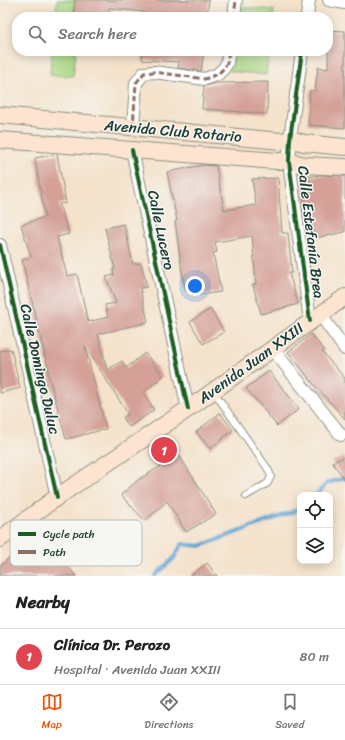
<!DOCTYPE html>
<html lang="en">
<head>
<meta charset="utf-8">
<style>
  body { margin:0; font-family:Sriracha,sans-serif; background:#f2f2f2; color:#222 }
  .controls { position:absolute; right:12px; bottom:12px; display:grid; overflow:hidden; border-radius:8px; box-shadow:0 2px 10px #0003 }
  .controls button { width:36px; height:36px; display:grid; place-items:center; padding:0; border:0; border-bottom:1px solid #e0e0e0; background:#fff; color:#222; font:20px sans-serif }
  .you { position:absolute; left:195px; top:286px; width:14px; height:14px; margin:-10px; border:3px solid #fff; border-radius:50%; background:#1a73e8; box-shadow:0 0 0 6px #1a73e833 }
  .badge { display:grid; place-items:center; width:26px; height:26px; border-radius:50%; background:#ea580c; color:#fff; font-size:13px; font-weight:700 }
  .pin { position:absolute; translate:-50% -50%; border:2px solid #fff; box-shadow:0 1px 4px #0006 }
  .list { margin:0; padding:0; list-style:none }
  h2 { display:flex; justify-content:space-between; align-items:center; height:52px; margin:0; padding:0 16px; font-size:17px }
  h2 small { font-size:13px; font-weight:400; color:#767676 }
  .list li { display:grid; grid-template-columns:26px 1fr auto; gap:12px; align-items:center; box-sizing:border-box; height:56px; padding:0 16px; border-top:1px solid #e0e0e0 }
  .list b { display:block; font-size:15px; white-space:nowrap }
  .list p { margin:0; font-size:13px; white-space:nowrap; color:#767676 }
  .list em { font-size:13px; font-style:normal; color:#767676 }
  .icon { flex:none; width:22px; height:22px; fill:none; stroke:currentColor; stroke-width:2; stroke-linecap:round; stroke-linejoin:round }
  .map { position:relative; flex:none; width:345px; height:576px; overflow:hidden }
  .search { position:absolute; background:#fff; box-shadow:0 2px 10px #0003; left:12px; right:12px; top:12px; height:44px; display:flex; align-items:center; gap:10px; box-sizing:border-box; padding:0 14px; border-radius:16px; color:#767676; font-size:15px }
  .sheet { height:108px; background:#fff }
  nav { display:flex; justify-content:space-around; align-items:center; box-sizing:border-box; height:56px; border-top:1px solid #e0e0e0; background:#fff; font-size:11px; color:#767676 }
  nav a { display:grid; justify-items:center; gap:2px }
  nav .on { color:#ea580c }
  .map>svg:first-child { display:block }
  .green { fill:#abd885; stroke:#658a5c }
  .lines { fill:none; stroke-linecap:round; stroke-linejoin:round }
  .stream { stroke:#5ea2d3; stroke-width:4 }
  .building { fill:#d4a097 }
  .lane-casing { stroke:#8a9080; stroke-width:8 }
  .street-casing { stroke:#8a9080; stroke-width:14 }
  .secondary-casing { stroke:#8a9080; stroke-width:18 }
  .lane { stroke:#fff; stroke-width:6 }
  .street { stroke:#fff; stroke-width:12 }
  .secondary { stroke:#fde4d0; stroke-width:16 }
  .quiet { stroke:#8d6e63; stroke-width:3; stroke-dasharray:6 3; stroke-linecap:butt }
  .cycleway-casing { stroke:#f6f6f2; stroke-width:6 }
  .cycleway { stroke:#1b5e20; stroke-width:4 }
  .labels { text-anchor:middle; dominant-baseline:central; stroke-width:3; stroke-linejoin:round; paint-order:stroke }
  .street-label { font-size:15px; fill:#1f3d34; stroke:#f6f6f2 }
  .key { fill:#f6f6f2; stroke:#b6beb9; stroke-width:1 }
  .key-label { font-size:11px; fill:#1f3d34 }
</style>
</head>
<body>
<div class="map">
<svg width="345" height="576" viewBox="0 0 345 576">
  <rect width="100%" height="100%" fill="#f6f6f2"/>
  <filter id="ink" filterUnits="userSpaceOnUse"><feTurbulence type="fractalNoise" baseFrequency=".025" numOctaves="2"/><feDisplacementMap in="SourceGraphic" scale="8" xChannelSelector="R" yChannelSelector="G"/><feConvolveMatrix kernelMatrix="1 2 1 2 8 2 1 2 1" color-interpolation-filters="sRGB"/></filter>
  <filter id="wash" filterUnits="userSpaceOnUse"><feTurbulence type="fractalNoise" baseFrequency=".012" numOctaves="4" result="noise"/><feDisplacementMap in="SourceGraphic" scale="16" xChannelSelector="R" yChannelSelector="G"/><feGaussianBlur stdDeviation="0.9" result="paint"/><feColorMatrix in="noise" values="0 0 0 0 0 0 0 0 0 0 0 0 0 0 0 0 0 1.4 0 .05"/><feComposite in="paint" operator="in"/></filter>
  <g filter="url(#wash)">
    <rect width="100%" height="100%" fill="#f4e2cb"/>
    <path class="green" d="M57 0H75L73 17H55Z
      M238 7 274 10 273 17H237Z
      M52 51H76L73 76 50 75Z
      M233 51H269L266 75 230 71Z"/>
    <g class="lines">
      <path class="stream" d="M316 495 327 483 345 478
        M155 576 174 558 182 544 200 546 300 509"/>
    </g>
    <g id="blocks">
      <path class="building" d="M75 0H209L207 17H144V12L109 8V17H73Z
        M328 30 345 31V128L308 125 310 90 315 91 318 67 328 69Z
        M143 51H204L201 71 178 68 179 62 142 60Z
        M268 82 267 114 202 109 204 86 217 83Z
        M57 154 66 203 59 204 69 234 57 237 67 276 77 274 88 322 108 317 105 305 116 303 106 277 114 275 113 269H115L105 228 124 224 133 264 141 263 147 287 140 288 148 322 98 334 107 370 122 361 126 368 145 353 163 376 143 393 154 410 129 427 123 418 128 414 85 346 106 429 66 439 48 373 49 372 40 335 22 260 31 257 21 225 45 217 35 158Z
        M204 165 216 166 224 210 256 205 252 179 278 178 282 233H288L292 273H289L298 304 261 314 253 285 256 284 252 236 215 242 217 252 213 253 221 292 199 295 195 289 186 291 183 279 175 221H177L167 172Z
        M320 175 345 176V232L314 238 310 214H307L301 178Z
        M210 309 224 332 203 344 190 322Z
        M311 334 324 350 322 352 345 378V419L312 382 288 352Z
        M11 349 20 388 0 393V351Z
        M269 371 299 409 277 426 246 388Z
        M220 413 233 430 210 449 196 432Z
        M179 455 216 514 186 532 167 501 145 521 121 495 138 480Z
        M345 457V480L332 462Z
        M39 531 76 576H0V566Z
        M207 563 217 576H190Z"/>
    </g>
  </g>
  <g filter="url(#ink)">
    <use href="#blocks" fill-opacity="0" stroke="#8a9080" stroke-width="1"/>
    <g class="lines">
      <defs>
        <path id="lane" d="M214 392 268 469 271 476 268 483 246 496"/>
        <path id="street" d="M329 0 345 3
          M234 17 236 0
          M307 17 309 0
          M302 51 290 139 289 161 310 321
          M133 128 136 83 144 73 154 72 205 79 218 74 224 68 227 63 229 51
          M132 150 188 409
          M0 245 57 497
          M320 314 345 349
          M272 348 341 435"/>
        <path id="secondary" d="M0 115 281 141 290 139 304 143 345 147
          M0 140 277 161H289L304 165 345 167
          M0 539 57 497 188 409 345 297"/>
      </defs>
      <use href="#lane" class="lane-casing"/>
      <use href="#street" class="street-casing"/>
      <use href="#secondary" class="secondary-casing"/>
      <use href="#lane" class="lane"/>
      <use href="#street" class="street"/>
      <use href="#secondary" class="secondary"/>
      <path class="quiet" d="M234 17 236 0
        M133 128 136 83 144 73 154 72 205 79 218 74 224 68 227 63 229 51"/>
      <defs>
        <path id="cycleway" d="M302 51 290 139 289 161 310 321
          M132 150 188 409
          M0 245 57 497"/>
      </defs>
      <use href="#cycleway" class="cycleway-casing"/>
      <use href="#cycleway" class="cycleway"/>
    </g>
  </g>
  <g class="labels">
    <g class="street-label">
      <text transform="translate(173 131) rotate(5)">Avenida Club Rotario</text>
      <text transform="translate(161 230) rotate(78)">Calle Lucero</text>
      <text transform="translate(311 232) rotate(83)">Calle Estefanía Brea</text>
      <text transform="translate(251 363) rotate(-36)">Avenida Juan XXIII</text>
      <text transform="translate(40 369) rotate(77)">Calle Domingo Duluc</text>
    </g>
  </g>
  <rect x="10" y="520" width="132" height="46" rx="6" class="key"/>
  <rect x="18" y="532" width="18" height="4" fill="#1b5e20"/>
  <rect x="18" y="550" width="18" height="4" fill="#8d6e63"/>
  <g class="key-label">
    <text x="43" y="538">Cycle path</text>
    <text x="43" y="556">Path</text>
  </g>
</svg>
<div class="controls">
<button><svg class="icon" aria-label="locate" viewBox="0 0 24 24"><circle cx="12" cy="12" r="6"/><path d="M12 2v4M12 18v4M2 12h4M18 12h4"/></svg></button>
<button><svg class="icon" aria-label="layers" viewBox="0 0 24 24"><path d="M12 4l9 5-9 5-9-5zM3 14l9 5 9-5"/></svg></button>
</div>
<div class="you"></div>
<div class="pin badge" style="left:164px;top:450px;background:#e0444e">1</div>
<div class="search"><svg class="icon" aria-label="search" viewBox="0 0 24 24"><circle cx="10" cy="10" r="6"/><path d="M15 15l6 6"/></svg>Search here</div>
</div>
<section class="sheet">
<h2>Nearby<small></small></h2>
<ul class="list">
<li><span class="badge" style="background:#e0444e">1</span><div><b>Clínica Dr. Perozo</b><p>Hospital · Avenida Juan XXIII</p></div><em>80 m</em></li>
</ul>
</section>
<nav>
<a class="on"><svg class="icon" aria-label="map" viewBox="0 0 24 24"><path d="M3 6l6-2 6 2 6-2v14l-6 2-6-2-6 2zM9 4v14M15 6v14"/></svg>Map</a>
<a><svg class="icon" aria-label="directions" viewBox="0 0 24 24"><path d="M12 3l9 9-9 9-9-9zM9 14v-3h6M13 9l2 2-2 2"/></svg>Directions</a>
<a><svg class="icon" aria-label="saved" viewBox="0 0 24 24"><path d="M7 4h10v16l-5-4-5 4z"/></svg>Saved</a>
</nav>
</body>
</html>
